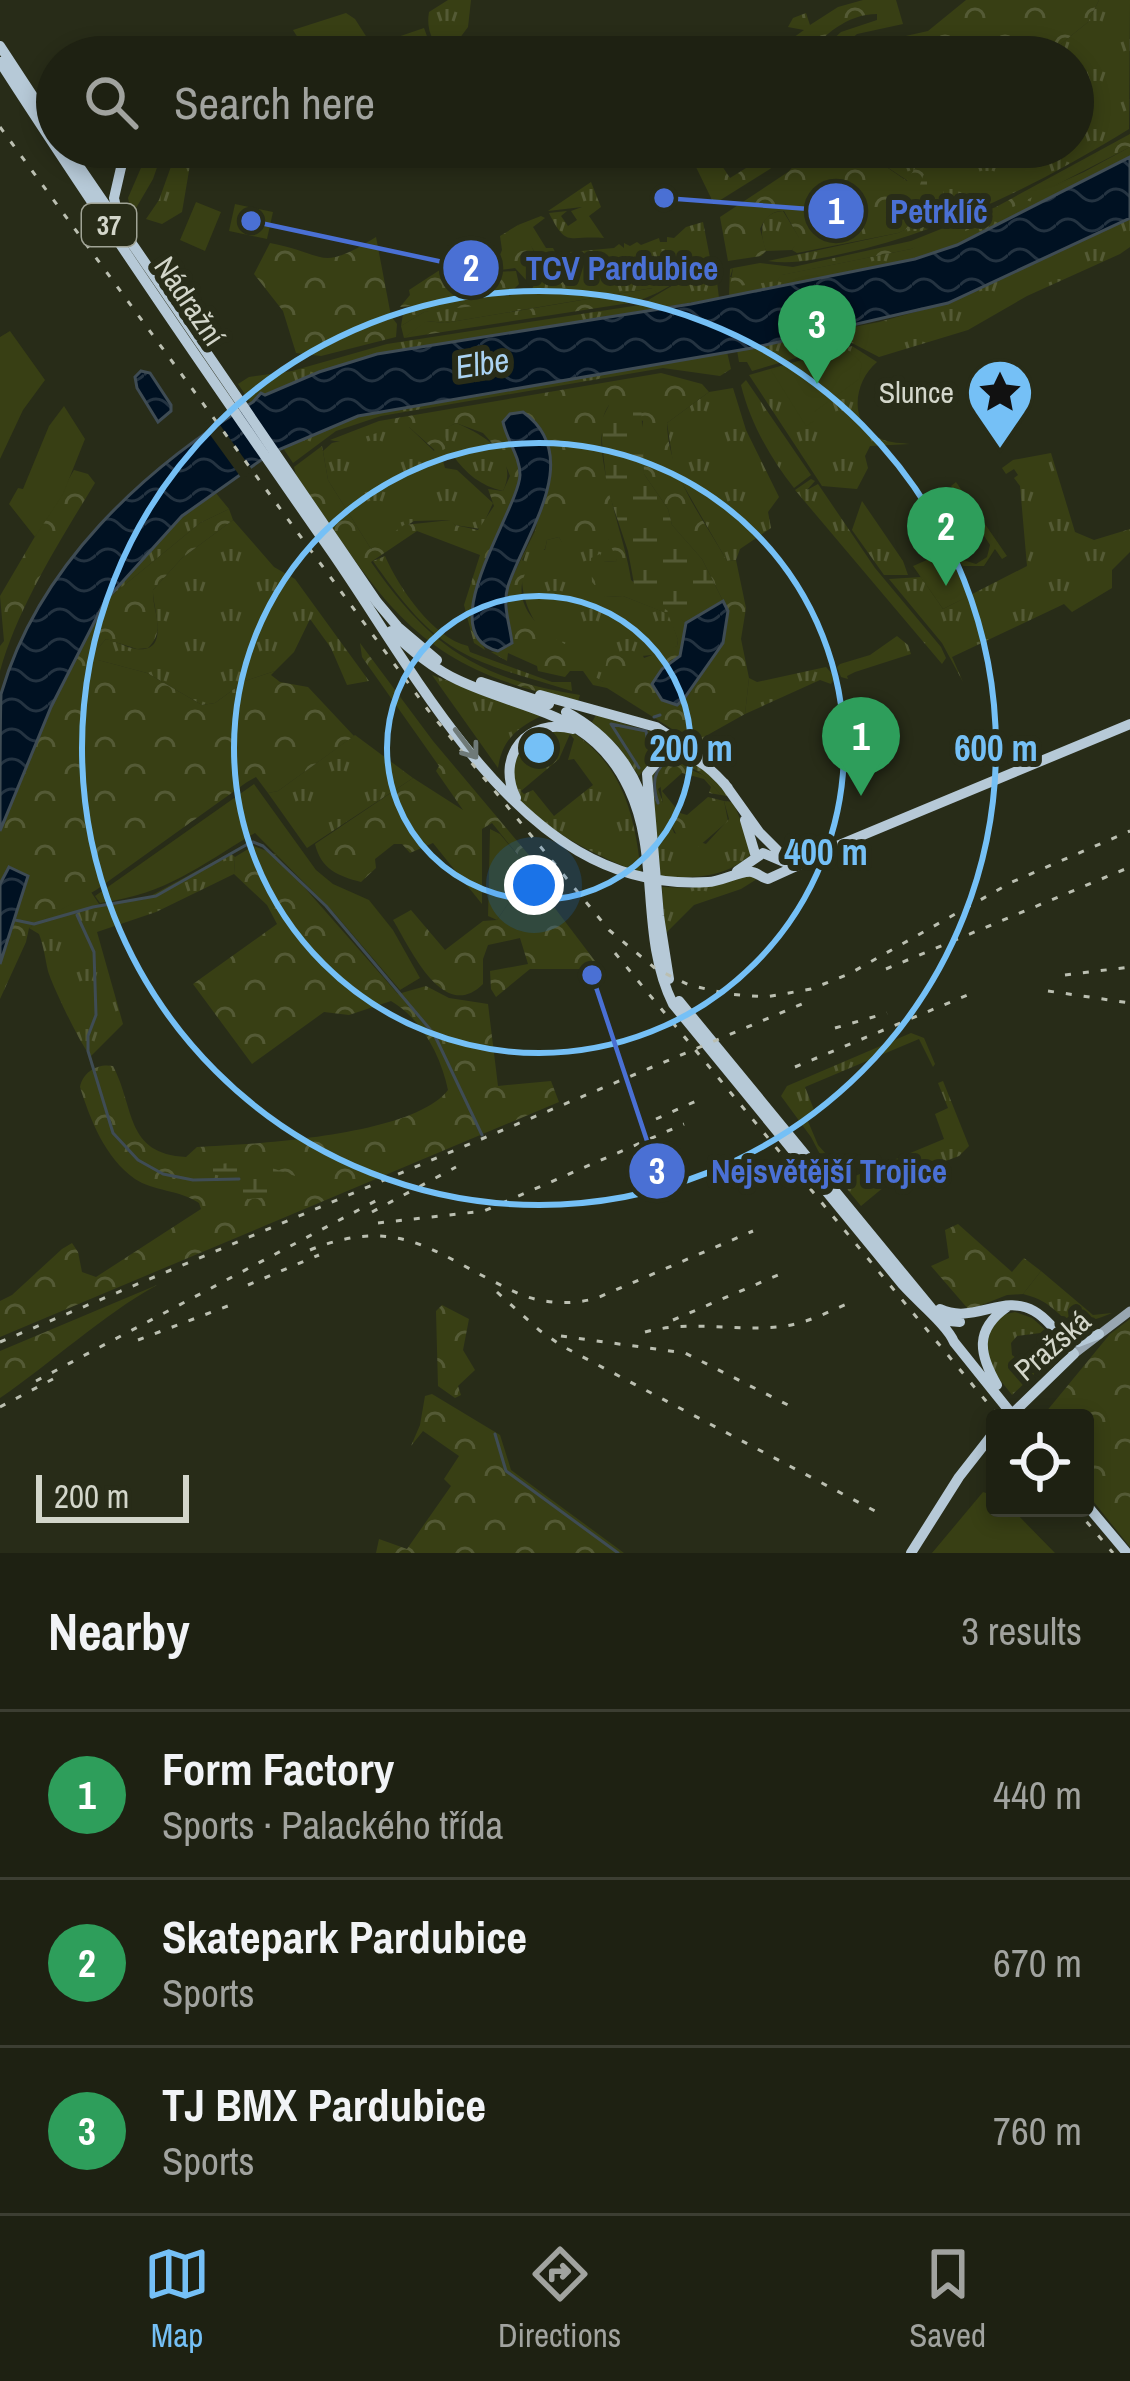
<!DOCTYPE html>
<html lang="en">
<head>
<meta charset="utf-8">
<style>
  body { margin:0; font-family:"Archivo Narrow",sans-serif; background:#26291b; color:#f1f3f6 }
  .controls { position:absolute; right:36px; bottom:36px; display:grid; overflow:hidden; border-radius:12px; box-shadow:0 6px 18px #0003 }
  .controls button { width:108px; height:108px; display:grid; place-items:center; padding:0; border:0; border-bottom:3px solid #3c3e32; background:#1e2112; color:#f1f3f6; font:60px sans-serif }
  .scale { position:absolute; left:36px; bottom:30px; width:153px; box-sizing:border-box; padding-left:12px; border:6px solid #d3d6ca; border-top:0; font-size:33px; line-height:42px; white-space:nowrap; color:#d3d6ca; -webkit-text-stroke:9px #282c18; paint-order:stroke }
  .you { position:absolute; left:534px; top:885px; width:42px; height:42px; margin:-30px; border:9px solid #fff; border-radius:50%; background:#1a73e8; box-shadow:0 0 0 18px #1a73e833 }
  .badge { display:grid; place-items:center; width:78px; height:78px; border-radius:50%; background:#75c0f6; color:#fff; font-size:39px; font-weight:700 }
  .pin { position:absolute; translate:-50% -99px; filter:drop-shadow(0 3px 6px #0008) }
  .pin::after { content:''; position:absolute; top:63px; width:42px; height:36px; background:inherit; clip-path:polygon(0 0,100% 0,50% 100%) }
  .list { margin:0; padding:0; list-style:none }
  h2 { display:flex; justify-content:space-between; align-items:center; height:156px; margin:0; padding:0 48px; font-size:51px }
  h2 small { font-size:39px; font-weight:400; color:#a1a39f }
  .list li { display:grid; grid-template-columns:78px 1fr auto; gap:36px; align-items:center; box-sizing:border-box; height:168px; padding:0 48px; border-top:3px solid #3c3e32 }
  .list b { display:block; font-size:45px; white-space:nowrap }
  .list p { margin:0; font-size:39px; white-space:nowrap; color:#a1a39f }
  .list em { font-size:39px; font-style:normal; color:#a1a39f }
  .icon { flex:none; width:66px; height:66px; fill:none; stroke:currentColor; stroke-width:2; stroke-linecap:round; stroke-linejoin:round }
  .map { position:relative; flex:none; width:1130px; height:1553px; overflow:hidden }
  .search { position:absolute; background:#1e2112; box-shadow:0 6px 18px #0003; left:36px; right:36px; top:36px; height:132px; display:flex; align-items:center; gap:30px; box-sizing:border-box; padding:0 42px; border-radius:66px; color:#a1a39f; font-size:45px }
  .sheet { height:660px; background:#1e2112 }
  nav { display:flex; justify-content:space-around; align-items:center; box-sizing:border-box; height:168px; border-top:3px solid #3c3e32; background:#1e2112; font-size:33px; color:#a1a39f }
  nav a { display:grid; justify-items:center; gap:6px }
  nav .on { color:#75c0f6 }
  .map>svg:first-child { display:block }
  .grass { fill:url(#grass-tufts); fill-rule:evenodd }
  .forest { fill:url(#forest-crowns); fill-rule:evenodd }
  .wetland { fill:url(#wetland-marsh) }
  .garden { fill:#383f14; fill-rule:evenodd }
  .water { fill:url(#water-waves); stroke:#3f4c54; stroke-width:3 }
  .pier { fill:#282c18 }
  .lines { fill:none; stroke-linecap:round; stroke-linejoin:round }
  .stream { stroke:#3f4c54; stroke-width:3 }
  .secondary { stroke:#98a6b1; stroke-width:9 }
  .primary { stroke:#b6c9d7; stroke-width:10 }
  .rail { stroke:#bbbfb1; stroke-width:3; stroke-dasharray:6 12; stroke-linecap:butt }
  .oneway { stroke:#6f7a78 }
  .ring { fill:none; stroke:#75c0f6; stroke-width:6 }
  .labels { text-anchor:middle; dominant-baseline:central; stroke-width:12; stroke-linejoin:round; paint-order:stroke }
  .shield { fill:#282c18; stroke:#a0a395; stroke-width:3 }
  .shield-label { font-size:27px; font-weight:bold; fill:#d3d6ca }
  .street-label { font-size:30px; fill:#d3d6ca; stroke:#282c18 }
  .poi-label { font-size:30px; fill:#d3d6ca; stroke:#282c18; text-anchor:end }
  .water-label { font-size:33px; font-style:italic; fill:#abd3f2; stroke:#282c18 }
  .centre { fill:#75c0f6; stroke:#282c18; stroke-width:6 }
  .ring-label { font-size:36px; text-anchor:middle; font-weight:bold; fill:#75c0f6; stroke:#282c18; stroke-width:12; stroke-linejoin:round; paint-order:stroke }
  .leader { fill:none; stroke:#4a70d4; stroke-width:4.5 }
  .callout-dot { fill:#4a70d4; stroke:#282c18; stroke-width:4.5 }
  .mark-label { font-size:36px; text-anchor:middle; font-weight:bold; fill:#fff }
  .callout-label { font-size:33px; text-anchor:middle; font-weight:bold; fill:#4a70d4; stroke:#282c18; stroke-width:12; stroke-linejoin:round; paint-order:stroke }
</style>
</head>
<body>
<div class="map">
<svg width="1130" height="1553" viewBox="0 0 1130 1553">
  <defs>
    <pattern id="grass-tufts" width="24" height="20" patternUnits="userSpaceOnUse" patternTransform="scale(3)"><rect width="24" height="20" fill="#383f14"/><path d="M3 7l-1-3M5 7V3M7 7l1-3M15 17l-1-3M17 17v-4M19 17l1-3" fill="none" stroke="#545a35"/></pattern>
    <pattern id="forest-crowns" width="20" height="18" patternUnits="userSpaceOnUse" patternTransform="scale(3)"><rect width="20" height="18" fill="#383f14"/><path d="M2 6a3 3 0 1 1 6 0M12 15a3 3 0 1 1 6 0" fill="none" stroke="#545a35"/></pattern>
    <pattern id="wetland-marsh" width="20" height="14" patternUnits="userSpaceOnUse" patternTransform="scale(3)"><rect width="20" height="14" fill="#383f14"/><path d="M1 5h8M5 5V1M11 12h8M15 12V8" fill="none" stroke="#545a35"/></pattern>
    <pattern id="water-waves" width="16" height="10" patternUnits="userSpaceOnUse" patternTransform="scale(3)"><rect width="16" height="10" fill="#012"/><path d="M0 5q4-4 8 0t8 0" fill="none" stroke="#243341"/></pattern>
  </defs>
  <rect width="100%" height="100%" fill="#282c18"/>
  <path class="grass" d="M448 0H471L468 27 448 54C432 44 426 30 429 12Z
    M1099 0H1130L1129 129C1039 184 945 232 841 254 817 259 793 265 768 261L898 233 936 215 949 167 960 147H970L967 152 982 161 991 147H1073V57H1045L1088 22Z
    M346 13 355 19 371 44 351 57H340L348 51 340 40 316 56 309 47 305 49 293 30Z
    M424 28 429 42 443 57H387L382 51 370 57 368 53 377 46 386 51V41Z
    M150 147H164L153 179 132 215 128 198Z
    M178 147H193L182 212 162 224 146 219 159 200Z
    M857 147H928L908 181Z
    M1130 147V157L957 245 915 259 729 296 730 269 733 268 730 277 777 281 781 275 911 249 1084 172Z
    M591 182 601 207 589 216 604 238C568 235 567 249 549 213L567 211 561 216 568 226 577 220 571 211 582 207 548 211Z
    M783 211 800 239 792 250 766 251C759 232 759 213 783 211Z
    M541 216 545 218 533 227 546 248H553L557 256 565 255 566 259 570 252 614 248 619 244 624 248V243L630 246 637 242 641 245 659 238 660 242H667V237L674 238 686 227 703 222 711 263 657 293 652 288 445 323 427 321 404 338 401 326 424 312 573 283 553 268 541 273 539 259 518 225Z
    M1130 218V247L1120 254 1027 296 968 330 879 357 850 342 752 371 747 362H739L737 350 879 322 948 303Z
    M710 270 716 274 719 298 377 354 319 372 265 395 260 393 251 403 238 384 249 377 292 371 387 344 640 305 685 278Z
    M852 346 877 362C854 381 847 424 881 439 889 443 903 443 910 444L870 446 865 456 868 468 857 489 822 486 749 375Z
    M727 352 731 369 720 376 663 368 381 416 336 431 293 463 283 448 358 416Z
    M746 380 811 475 794 488C770 458 750 422 741 385Z
    M733 388 746 430 779 497 768 512 771 528 740 549 736 560 727 561 674 469 667 423 709 392Z
    M456 423C483 434 520 456 503 491 481 486 466 474 452 454L442 458 445 468 457 470 493 503 481 529 455 525 450 520 414 521 371 549 328 480 323 451 332 443 402 426 409 427 434 451 442 430Z
    M1051 453 1075 532 1094 540 1130 529V552L1112 570V588L1072 612 1064 604 952 657 963 682 942 643 889 579 921 577 943 609 1027 566 1020 486 1014 478 1018 475 1014 469 1006 474 1002 468 1013 460Z
    M811 479 815 481 807 490 818 484 875 568 941 647 946 658 942 664 795 490Z
    M215 492 229 509 200 523 105 601 182 516Z
    M862 501 903 561 908 575H884L852 530Z
    M233 520 274 567 295 579 369 681 347 685 331 648 310 619 294 652 275 671 245 681 215 703 202 705 147 673 98 660V648L106 639C116 641 125 647 136 649 172 654 152 607 153 590L182 558Z
    M559 537 562 542 578 543 584 539H608L614 545 617 561 603 562 605 597 623 596 669 614 678 640 677 646 662 654 621 658 603 682 593 676 596 657C581 652 562 648 549 638 525 618 514 575 528 548L545 550 547 540Z
    M385 556C399 588 433 638 468 646L470 652 552 682H571L572 691C465 659 439 656 373 561Z
    M897 636 908 645 911 654 855 672 847 676 848 679 841 677 837 667 840 664 870 655Z
    M826 667 835 677 831 684 820 680 745 714 749 678 757 682Z
    M432 675 541 716C517 728 502 740 498 768Z
    M596 715 664 736 679 749 654 757 639 776 618 746 592 722Z
    M538 732H572C623 765 635 816 641 873 608 861 522 822 513 785 511 777 514 764 514 756ZM570 734 574 739 568 760 574 759 593 785 554 816 533 790 524 794 521 791 559 759Z
    M355 735 413 778 307 848 268 793 278 791Z
    M682 757 705 768 728 796 721 795 703 775 688 765 658 789 674 833 706 844 729 819 724 801 733 802 754 852C726 878 699 878 661 877L649 779 662 760Z
    M230 853 235 857 234 874 156 912 97 932 123 1024 91 1056C83 1050 52 985 48 971 45 958 44 947 39 934L29 928 91 892 99 904 143 900Z
    M749 875 757 879 741 889 694 905 665 934 662 887 690 888Z
    M911 1033 924 1038 935 1064 933 1067 919 1039 805 1087 816 1115 807 1119 818 1145 848 1179 944 1139 935 1114 948 1108 938 1083 943 1081 969 1146 959 1156 890 1182 861 1206 823 1160 811 1137 781 1096 787 1086Z
    M1041 1271 1093 1315 1112 1313C1053 1338 1070 1305 1023 1294Z
    M1015 1312 1032 1318 1048 1332 1017 1336 1011 1343 1012 1355 1022 1362 1041 1356 1048 1361 1012 1395 986 1362 984 1337 1002 1315Z"/>
  <path class="forest" d="M863 0H896L903 24 857 34 830 57H814L841 32 877 20V14C847 14 824 35 805 57H786L790 40 804 30 788 27 793 18 806 13 810 25 838 7Z
    M966 0H1099L1088 22 1045 57H931L905 50 887 57H848L870 44 928 31Z
    M1130 134V147L968 230 911 249 782 275 777 281 730 287 733 268 760 263 793 267 911 241 996 207Z
    M767 147H796L770 169 714 204 695 165 714 154 730 178 754 163Z
    M812 147H857L907 181 928 147H960L949 167 955 180 943 191 949 210 898 233 797 253 792 250 799 238 784 211C772 210 764 219 760 229L766 251 761 256 728 261 720 217 788 172Z
    M518 225C526 230 539 262 541 273L553 268 573 283 572 291 506 295 499 303 424 312 401 326 403 314 424 305 400 307 410 295 409 290 472 249 476 255 456 268 461 277 488 259 497 272 516 271 519 284 512 291 488 290 429 305 532 289 536 281H527L515 268 500 270 496 265 502 250 500 236Z
    M376 237 391 316 397 324 396 337 321 356 296 353 283 311 254 274 270 243C328 254 318 273 376 237Z
    M653 288 657 293 636 302 404 338 426 321 445 323Z
    M661 373 702 384 709 392 667 423C668 474 702 517 727 561L736 560 746 608 741 639 749 678 745 714 704 737 699 746 607 688 593 685 583 671H570L565 677 538 671 537 666 508 653 507 661 491 652 499 651 507 617 508 586 535 531 550 472 526 414H510L506 434 516 454 520 481 478 580 475 622 485 650 474 643 464 605 480 555 417 531 371 562C429 646 478 679 580 695L578 701C413 668 385 603 296 475L294 467 322 446 328 480 371 549 404 525 451 520 455 525 478 530 494 506 488 489 503 491 510 476C505 461 494 444 483 433L456 423 443 430 448 447 438 453 409 427C382 427 353 446 330 440L379 421ZM609 405 643 421 640 441 644 474 668 509 672 525 702 559 728 611 723 643 683 700 662 669 680 656 686 623 631 580C626 538 584 438 609 405ZM559 537 567 552 573 551 578 544 582 551 584 545 580 542 608 539 617 561 604 562 600 554 591 558 592 582 605 597 623 596 668 614 678 640 677 646 644 658 640 649 622 658 617 651 607 658 603 682 594 676 602 662 601 657C564 651 498 611 530 565L522 560 528 549 538 554 545 549 547 540Z
    M74 470 88 474 95 483C59 542 18 607 0 671V646L4 641 0 596Z
    M229 509 233 520 182 558 153 590C152 614 167 629 148 648L137 649 106 639 98 648V660L147 673 202 705 215 703 245 681 275 671 271 675 280 682 308 687 354 736 278 791 268 793 256 777 247 782 96 890 29 928 26 942 0 999V964L10 939 9 868 0 884V831L51 707 105 601 200 523Z
    M360 643 433 741 539 867 548 899 601 969H530L496 997 491 989 490 971 528 964 520 938 488 945 483 959V984C443 1024 410 947 393 920L411 910 445 950 483 921 497 920 520 886 521 859 492 823 482 829V904L433 843 410 853 402 844H394L375 859 376 868 361 882C338 876 321 869 315 844L413 778 463 810 436 771 439 766 362 657Z
    M675 763 703 775 721 795 709 793 711 787 704 779 682 773 662 791 680 813 687 815 708 797 724 801 728 821 698 847 681 843 664 811 659 776 666 765Z
    M253 846 275 854 398 994 426 986 449 998 488 1004 498 1086 551 1081 559 1102 0 1337V1301L12 1295 62 1249 72 1243 78 1252 82 1272 96 1277 201 1209 199 1203C180 1190 153 1191 135 1179 105 1158 90 1119 80 1087 83 1071 99 1063 113 1066 135 1108 125 1154 186 1157L197 1147C255 1144 413 1136 448 1090 441 1056 422 1019 391 1001L349 1015 324 1012 252 1064 193 984 277 924 267 905 234 874 235 857Z
    M958 1224 1012 1272 1024 1258 1041 1271 1023 1294 1007 1295 969 1310 931 1266 949 1258 945 1230Z
    M157 1285C101 1316 53 1362 0 1398V1351Z
    M442 1305 469 1319 463 1350 475 1370 458 1386 461 1395 455 1398 438 1386 436 1311Z
    M1130 1319V1547L1085 1491V1418H1041L1110 1334Z
    M432 1394 500 1435 511 1470 624 1553H376L379 1539 407 1549 451 1486 444 1479 459 1456 423 1431 411 1446 420 1425 425 1396Z"/>
  <path class="wetland" d="M941 147H956V152L938 183 928 213 914 222 908 219 923 176Z
    M630 394 638 395 641 400 644 474 668 509 672 525 702 559 723 601 686 623 635 589 628 551 607 488 600 423 609 405Z
    M252 1161 298 1177 290 1195 248 1199 220 1176 202 1171 219 1164Z"/>
  <path class="garden" d="M196 202 221 212 205 251 180 240Z
    M235 204 273 212 267 239 229 231Z
    M10 331 45 380 23 410 0 459V337Z
    M845 348 862 363 859 379 814 412V421L806 426 771 370Z
    M64 406 85 439 63 494 35 537 9 504 18 488 23 489 49 426Z
    M956 482 1007 556 1002 559 995 549 984 566H963L932 526 928 502 944 495 956 494 951 486ZM962 502 990 545 987 557 976 564 960 559 935 522Z
    M945 552 971 595 943 609 913 566Z
    M254 784 316 870 333 884 369 900 393 930 420 978 400 990 334 913 255 833C197 867 169 893 100 903L95 896Z
    M490 829 500 834 521 859 520 886 497 920 488 916Z
    M983 1492 995 1496V1508H1011L1055 1553H932Z"/>
  <path class="water" d="M1130 157V218L948 303 752 348 358 416 271 453 182 516 105 601 51 707 0 831C0 798 0 722 1 694 38 566 143 469 253 402L261 393 265 395 319 372 377 354 691 304 915 259 957 245Z
    M141 371 150 373 171 405V411L158 422 137 388 135 377Z
    M523 412C586 457 524 536 508 586 502 606 510 624 512 643L498 651C429 634 519 509 520 475 520 456 507 441 503 422L510 414Z
    M723 601 728 611 723 643 683 700 677 705 662 700 652 684 662 669 680 656 686 623Z
    M9 867 28 876 0 964V884Z"/>
  <path class="pier" d="M215 418 253 471 242 479 203 425Z"/>
  <g class="lines">
    <path class="stream" d="M654 717 660 715
      M654 738 673 747
      M639 768 611 724 646 731 647 737
      M658 803C653 788 652 771 666 762
      M77 915 94 952 96 1015 88 1036V1051L113 1133 138 1160 163 1174 193 1180 239 1179
      M15 920 34 924 93 907 156 896 246 845 253 842 263 846 326 906 434 1034 482 1135
      M495 1434 506 1471 618 1553"/>
    <path class="secondary" d="M1074 1354 1130 1311"/>
    <path class="primary" d="M0 46 57 133
      M0 62C107 228 219 390 331 551 399 649 474 790 578 851 619 875 661 885 708 882 721 882 741 870 752 872 758 873 762 878 768 879L834 849
      M66 147 377 602 398 627 437 660
      M118 217 114 198 123 159
      M391 631C411 650 432 668 458 680 526 712 593 711 629 789 661 856 639 936 673 1004L903 1285C917 1301 948 1326 954 1342L1015 1418
      M481 682 549 704
      M540 695 656 727 700 756
      M566 712C609 735 638 772 648 819
      M724 783 759 832 780 853
      M516 798C495 756 528 717 573 729
      M745 820 756 857
      M827 850 1130 724
      M737 871 763 853 784 862 799 861
      M669 979 659 916 647 774 661 757C690 748 710 767 728 788
      M679 1001 932 1309 949 1321 960 1322
      M940 1309C973 1325 1003 1293 1034 1311 1050 1320 1062 1340 1074 1354L1010 1416
      M1065 1338 1078 1342 1099 1334
      M997 1385C979 1354 974 1330 1007 1307
      M1085 1503 1127 1553
      M911 1553 959 1477 995 1431"/>
    <path class="rail" d="M0 127 428 710 609 930 656 969 689 985 728 994 766 997 811 989 849 974 1012 882 1130 831
      M615 953 1000 1418
      M886 969 1130 867
      M1065 975 1130 967
      M1048 991 1130 1003
      M835 1028 887 1013
      M795 1067 977 991
      M656 1119 705 1097
      M372 1212 456 1167
      M378 1223 484 1211 684 1124
      M310 1250C405 1212 439 1259 522 1295 546 1304 572 1305 597 1298L753 1231
      M248 1285 319 1255
      M497 1292 539 1330 562 1346 875 1511
      M673 1320 778 1275
      M645 1332C690 1320 732 1331 777 1327 803 1325 826 1313 849 1303
      M561 1336 685 1353 792 1407
      M138 1340 233 1304
      M0 1342 809 1001
      M36 1381 381 1198
      M0 1407 53 1379
      M1075 1508 1113 1553"/>
  </g>
  <defs><path id="oneway-shaft" d="M-6 0H5M1.5-3L5.5 0L1.5 3" fill="none" stroke-width="1.6" stroke-linecap="round" stroke-linejoin="round" transform="scale(3)"/></defs>
  <use class="oneway" href="#oneway-shaft" transform="translate(466 744) rotate(53)"/>
  <g class="ring">
    <circle cx="539" cy="748" r="152"/>
    <circle cx="539" cy="748" r="305"/>
    <circle cx="539" cy="748" r="457"/>
  </g>
  <defs>
    <symbol id="sight-pin" viewBox="-11 -11 22 30"><path d="M0 17L-7.5 6A9.5 9.5 0 1 1 7.5 6Z" fill="#75c0f6" stroke="#282c18"/><path d="M0-6L1.8-2.2L6-1.7L2.9 1.2L3.7 5.4L0 3.3L-3.7 5.4L-2.9 1.2L-6-1.7L-1.8-2.2Z" fill="#111"/></symbol>
  </defs>
  <g fill-rule="evenodd">
    <use href="#sight-pin" x="962" y="354" width="76" height="104"/>
  </g>
  <g class="labels">
    <rect class="shield" x="82" y="204" width="54" height="42" rx="9"/>
    <g class="shield-label">
      <text x="109" y="225">37</text>
    </g>
    <g class="street-label">
      <text transform="translate(190 301) rotate(56)">Nádražní</text>
      <text transform="translate(1052 1345) rotate(-41)">Pražská</text>
    </g>
    <g class="poi-label">
      <text x="954" y="392">Slunce</text>
    </g>
    <g class="water-label">
      <text transform="translate(482 363) rotate(-9)">Elbe</text>
    </g>
  </g>
  <circle cx="539" cy="748" r="18" class="centre"/>
  <g class="ring-label">
    <text x="691" y="761">200 m</text>
    <text x="996" y="761">600 m</text>
    <text x="826" y="865">400 m</text>
  </g>
  <path class="leader" d="M664 198L836 211M251 221L471 268M592 975L657 1171"/>
  <g class="callout-dot">
    <circle cx="664" cy="198" r="12"/>
    <circle cx="251" cy="221" r="12"/>
    <circle cx="592" cy="975" r="12"/>
    <circle cx="836" cy="211" r="30"/>
    <circle cx="471" cy="268" r="30"/>
    <circle cx="657" cy="1171" r="30"/>
  </g>
  <g class="mark-label">
    <text x="836" y="224">1</text>
    <text x="471" y="281">2</text>
    <text x="657" y="1184">3</text>
  </g>
  <g class="callout-label">
    <text x="939" y="223">Petrklíč</text>
    <text x="622" y="280">TCV Pardubice</text>
    <text x="829" y="1183">Nejsvětější Trojice</text>
  </g>
</svg>
<div class="controls">
<button><svg class="icon" aria-label="locate" viewBox="0 0 24 24"><circle cx="12" cy="12" r="6"/><path d="M12 2v4M12 18v4M2 12h4M18 12h4"/></svg></button>
</div>
<div class="scale">200 m</div>
<div class="you"></div>
<div class="pin badge" style="left:861px;top:796px;background:#2e9e5b">1</div>
<div class="pin badge" style="left:946px;top:586px;background:#2e9e5b">2</div>
<div class="pin badge" style="left:817px;top:384px;background:#2e9e5b">3</div>
<div class="search"><svg class="icon" aria-label="search" viewBox="0 0 24 24"><circle cx="10" cy="10" r="6"/><path d="M15 15l6 6"/></svg>Search here</div>
</div>
<section class="sheet">
<h2>Nearby<small>3 results</small></h2>
<ul class="list">
<li><span class="badge" style="background:#2e9e5b">1</span><div><b>Form Factory</b><p>Sports · Palackého třída</p></div><em>440 m</em></li>
<li><span class="badge" style="background:#2e9e5b">2</span><div><b>Skatepark Pardubice</b><p>Sports</p></div><em>670 m</em></li>
<li><span class="badge" style="background:#2e9e5b">3</span><div><b>TJ BMX Pardubice</b><p>Sports</p></div><em>760 m</em></li>
</ul>
</section>
<nav>
<a class="on"><svg class="icon" aria-label="map" viewBox="0 0 24 24"><path d="M3 6l6-2 6 2 6-2v14l-6 2-6-2-6 2zM9 4v14M15 6v14"/></svg>Map</a>
<a><svg class="icon" aria-label="directions" viewBox="0 0 24 24"><path d="M12 3l9 9-9 9-9-9zM9 14v-3h6M13 9l2 2-2 2"/></svg>Directions</a>
<a><svg class="icon" aria-label="saved" viewBox="0 0 24 24"><path d="M7 4h10v16l-5-4-5 4z"/></svg>Saved</a>
</nav>
</body>
</html>
